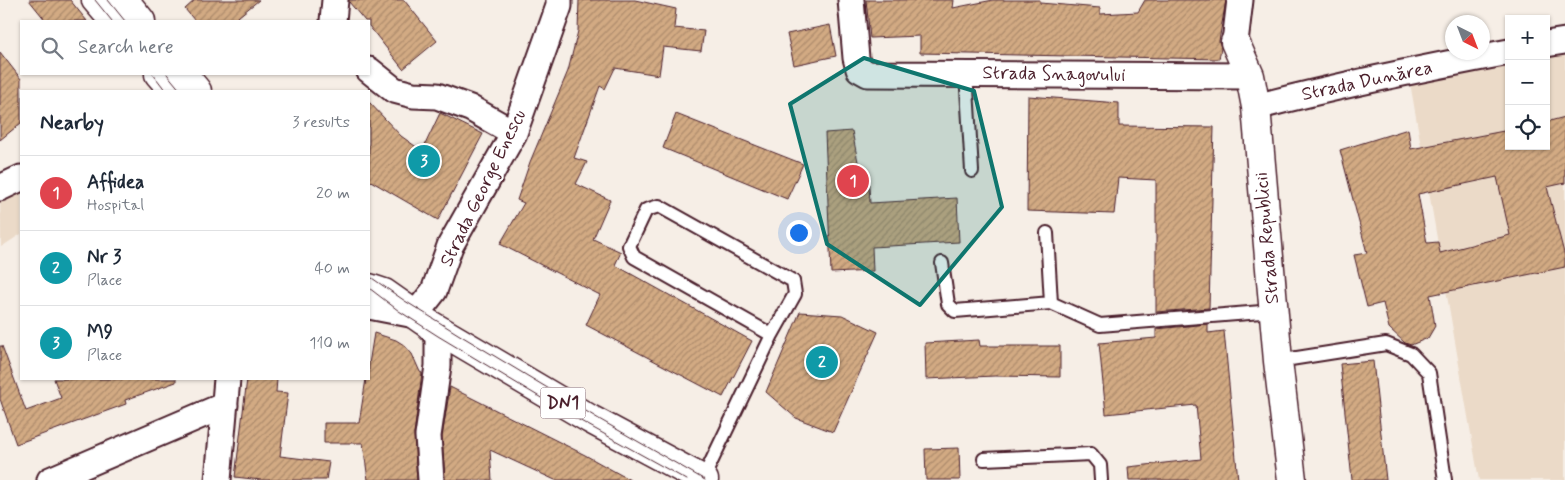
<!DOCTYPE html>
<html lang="en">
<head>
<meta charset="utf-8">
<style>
  body { margin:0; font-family:Mynerve,sans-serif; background:#f6f6f7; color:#1f2937 }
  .controls { position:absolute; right:15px; top:15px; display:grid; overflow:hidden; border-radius:0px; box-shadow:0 1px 4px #0004 }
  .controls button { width:45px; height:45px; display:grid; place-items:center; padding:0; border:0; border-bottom:1px solid #e0e1e3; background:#fff; color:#1f2937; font:25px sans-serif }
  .compass { position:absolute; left:1445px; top:15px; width:45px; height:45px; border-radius:50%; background:#fff; box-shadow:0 1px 4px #0004; rotate:138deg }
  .you { position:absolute; left:798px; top:232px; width:18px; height:18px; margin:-12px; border:4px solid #fff; border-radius:50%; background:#1a73e8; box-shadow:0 0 0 8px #1a73e833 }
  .badge { display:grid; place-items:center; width:32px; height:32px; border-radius:50%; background:#c8321e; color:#fff; font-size:16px; font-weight:700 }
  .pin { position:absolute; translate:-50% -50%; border:2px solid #fff; box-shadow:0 1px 5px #0006 }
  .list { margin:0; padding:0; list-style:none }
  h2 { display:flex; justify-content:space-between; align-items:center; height:65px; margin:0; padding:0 20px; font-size:21px }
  h2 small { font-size:16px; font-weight:400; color:#747a83 }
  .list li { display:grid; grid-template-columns:32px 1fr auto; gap:15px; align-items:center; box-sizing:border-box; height:75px; padding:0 20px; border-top:1px solid #e0e1e3 }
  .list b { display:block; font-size:19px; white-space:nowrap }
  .list p { margin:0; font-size:16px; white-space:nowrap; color:#747a83 }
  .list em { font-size:16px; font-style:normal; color:#747a83 }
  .icon { flex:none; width:28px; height:28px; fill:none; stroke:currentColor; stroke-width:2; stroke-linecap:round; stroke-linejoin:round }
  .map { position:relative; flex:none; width:1565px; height:480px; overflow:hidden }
  .search { position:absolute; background:#fff; box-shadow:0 1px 4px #0004; left:20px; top:20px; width:350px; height:55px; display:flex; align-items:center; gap:12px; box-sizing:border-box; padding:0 18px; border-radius:0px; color:#747a83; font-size:19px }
  .panel { position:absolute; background:#fff; box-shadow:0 1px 4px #0004; left:20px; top:90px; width:350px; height:290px; border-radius:0px }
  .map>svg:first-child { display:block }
  .built { fill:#ebdac8 }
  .building { fill:url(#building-hatch); stroke:#4a1f2b; fill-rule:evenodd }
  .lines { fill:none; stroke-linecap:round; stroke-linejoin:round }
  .lane-casing { stroke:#4a1f2b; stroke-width:16 }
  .street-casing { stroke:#4a1f2b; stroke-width:29 }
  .secondary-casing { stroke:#4a1f2b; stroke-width:31 }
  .primary-casing { stroke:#4a1f2b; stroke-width:31 }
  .lane { stroke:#fff; stroke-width:12 }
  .street { stroke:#fff; stroke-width:25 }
  .secondary { stroke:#fff; stroke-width:28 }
  .primary { stroke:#fff; stroke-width:28 }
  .tram { stroke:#4a1f2b; stroke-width:1 }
  .marked { fill:#0f766e; fill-opacity:0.2; stroke:#0f766e; stroke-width:4; stroke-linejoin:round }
  .labels { text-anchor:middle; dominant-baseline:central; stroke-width:4; stroke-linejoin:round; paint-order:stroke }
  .shield { fill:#fff; stroke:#80626b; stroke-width:1 }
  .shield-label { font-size:18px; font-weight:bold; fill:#4a1f2b }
  .street-label { font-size:19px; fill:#4a1f2b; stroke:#fff }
</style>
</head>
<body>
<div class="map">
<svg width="1565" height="480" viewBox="0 0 1565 480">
  <defs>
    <pattern id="building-hatch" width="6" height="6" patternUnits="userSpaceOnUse" patternTransform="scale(1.25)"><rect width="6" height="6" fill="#d2aa83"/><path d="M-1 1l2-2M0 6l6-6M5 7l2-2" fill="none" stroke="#ac8a6b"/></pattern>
  </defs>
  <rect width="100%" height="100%" fill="#f6eee6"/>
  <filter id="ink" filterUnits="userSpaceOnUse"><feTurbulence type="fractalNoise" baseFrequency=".02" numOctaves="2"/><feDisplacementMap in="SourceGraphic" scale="10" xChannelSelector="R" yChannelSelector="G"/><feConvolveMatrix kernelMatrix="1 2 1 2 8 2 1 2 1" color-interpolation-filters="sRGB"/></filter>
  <g filter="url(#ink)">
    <path class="built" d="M1565 41V480H1479L1408 71 1509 52V146H1546V44Z
      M21 190V234L1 247 0 201Z"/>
    <path class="building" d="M29 0H70L87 21H46Z
      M195 0H259L233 21H195L185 9Z
      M349 0H404L437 41 403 69 369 26V21H365L349 2Z
      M579 0H635L676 9 674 28 704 31 701 51 663 47 659 75 615 68 605 89 600 86 574 158 587 162 576 184 610 200 593 239 621 252 615 265 752 341 723 397 586 325 600 295 500 244 524 203 517 200 530 162 568 71 578 31Z
      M866 0H954L953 8 993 0H1040V3L1100 8V14L1138 12 1145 0H1226L1219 41 1221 48 1219 59 920 53V36L870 38Z
      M830 25 836 56 794 65 787 34Z
      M0 52 21 79V123L0 140Z
      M1028 96 1119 103V126L1214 127 1209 308 1156 312V180L1118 178 1114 214 1027 211Z
      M369 102 401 136 422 151 440 113 483 134 438 220 369 180Z
      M676 114 803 164 787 199 663 148Z
      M1565 117V183L1547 187 1565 257V267L1430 295 1435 326 1428 338 1411 345 1405 343 1389 328 1383 303 1367 307 1354 255 1367 253 1340 150 1408 129 1411 149 1509 130V146H1546V122ZM1497 177 1510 235 1440 253 1438 242 1427 243 1418 194Z
      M852 131 860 172 868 171 870 203 957 198 959 242 872 247 873 271 831 273 825 133Z
      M800 312 842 315 878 332 833 432 796 418 766 392Z
      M1208 324V333L1224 331 1238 480H1129L1128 467 1201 459 1196 405 1106 414 1099 343 1156 338V329Z
      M374 333 396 340 404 345 412 354 420 372 422 373 414 434 417 480H368L363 443H324V423H359L366 379H369V364Z
      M979 340 980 346H1060V377L995 376 926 379 925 343Z
      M0 346H2L26 411 61 398 54 379H176V382L125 400 126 404 16 444 0 399Z
      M1373 361 1386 480H1352L1340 364Z
      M247 379H277L276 392 288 393 280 456 329 462 326 480H261L235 477Z
      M450 387 585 455 630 480H555L490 450 492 480H445L442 437Z
      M959 448 960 480H926L925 449Z"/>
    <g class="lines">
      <defs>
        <path id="lane" d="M966 73 972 171
          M1047 233 1051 303
          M942 263 948 304 955 311 1051 303 1100 325 1274 311
          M1278 361 1386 344 1411 354 1429 373 1445 480
          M984 459 1091 454 1100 465 1101 480
          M703 479 772 335 795 294 793 281 659 206 646 210 629 246 634 257 772 335"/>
        <path id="street" d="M851 0 856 58 859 69 868 74 1250 76
          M333 21 335 0
          M1235 42 1240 0
          M1546 44 1565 41
          M369 70 394 90 413 95 437 96 470 108 514 133
          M1256 107C1339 85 1424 68 1509 52
          M0 188 21 178
          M369 306 415 315 434 291 450 246 514 133 559 6V0
          M424 321 438 336V366L428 436 431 480
          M50 480 225 405
          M218 480 227 379"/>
        <path id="secondary" d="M1235 42 1250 76 1256 107 1278 361 1292 480"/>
        <path id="primary" d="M96 0 114 21
          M124 0 141 21
          M159 74 174 91
          M183 74 197 91
          M369 288 384 293 424 321 590 419 704 480"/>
      </defs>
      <use href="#lane" class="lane-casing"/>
      <use href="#street" class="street-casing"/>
      <use href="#secondary" class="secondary-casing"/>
      <use href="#primary" class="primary-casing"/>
      <use href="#lane" class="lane"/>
      <use href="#street" class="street"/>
      <use href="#secondary" class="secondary"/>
      <use href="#primary" class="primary"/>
      <path class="tram" d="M95 0 112 21
        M108 0 125 21
        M153 74 166 91
        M167 74 181 91
        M369 276 405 301 458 334 599 419 705 480
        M369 288 399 311 438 336 568 414 687 480"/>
    </g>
  </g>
  <path class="marked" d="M864 58 974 91 1002 207 920 305 827 244 790 104Z"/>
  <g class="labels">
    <rect class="shield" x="540.5" y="387.5" width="45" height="31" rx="4"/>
    <g class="shield-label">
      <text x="563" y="403">DN1</text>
    </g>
    <g class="street-label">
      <text transform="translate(1054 74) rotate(1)">Strada Snagovului</text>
      <text transform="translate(1367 81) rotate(-12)">Strada Dunărea</text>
      <text transform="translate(483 188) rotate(-64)">Strada George Enescu</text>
      <text transform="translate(1267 238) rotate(-95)">Strada Republicii</text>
    </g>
  </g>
</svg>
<div class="controls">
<button>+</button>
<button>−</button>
<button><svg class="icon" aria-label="locate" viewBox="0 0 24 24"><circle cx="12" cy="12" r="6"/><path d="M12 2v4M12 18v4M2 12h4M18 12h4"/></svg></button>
</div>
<svg class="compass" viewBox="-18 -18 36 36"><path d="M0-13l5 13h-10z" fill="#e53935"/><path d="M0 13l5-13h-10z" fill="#747a83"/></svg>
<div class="you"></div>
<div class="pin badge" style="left:853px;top:181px;background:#e0444e">1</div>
<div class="pin badge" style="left:822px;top:362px;background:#0f9aa8">2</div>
<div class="pin badge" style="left:424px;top:161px;background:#0f9aa8">3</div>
<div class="search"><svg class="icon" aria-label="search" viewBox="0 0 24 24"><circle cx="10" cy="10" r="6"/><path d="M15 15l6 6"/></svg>Search here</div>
<section class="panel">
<h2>Nearby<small>3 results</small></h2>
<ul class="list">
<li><span class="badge" style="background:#e0444e">1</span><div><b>Affidea</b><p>Hospital</p></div><em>20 m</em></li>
<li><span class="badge" style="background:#0f9aa8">2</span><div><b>Nr 3</b><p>Place</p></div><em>40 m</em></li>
<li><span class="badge" style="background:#0f9aa8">3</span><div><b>M9</b><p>Place</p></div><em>110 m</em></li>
</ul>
</section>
</div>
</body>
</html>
